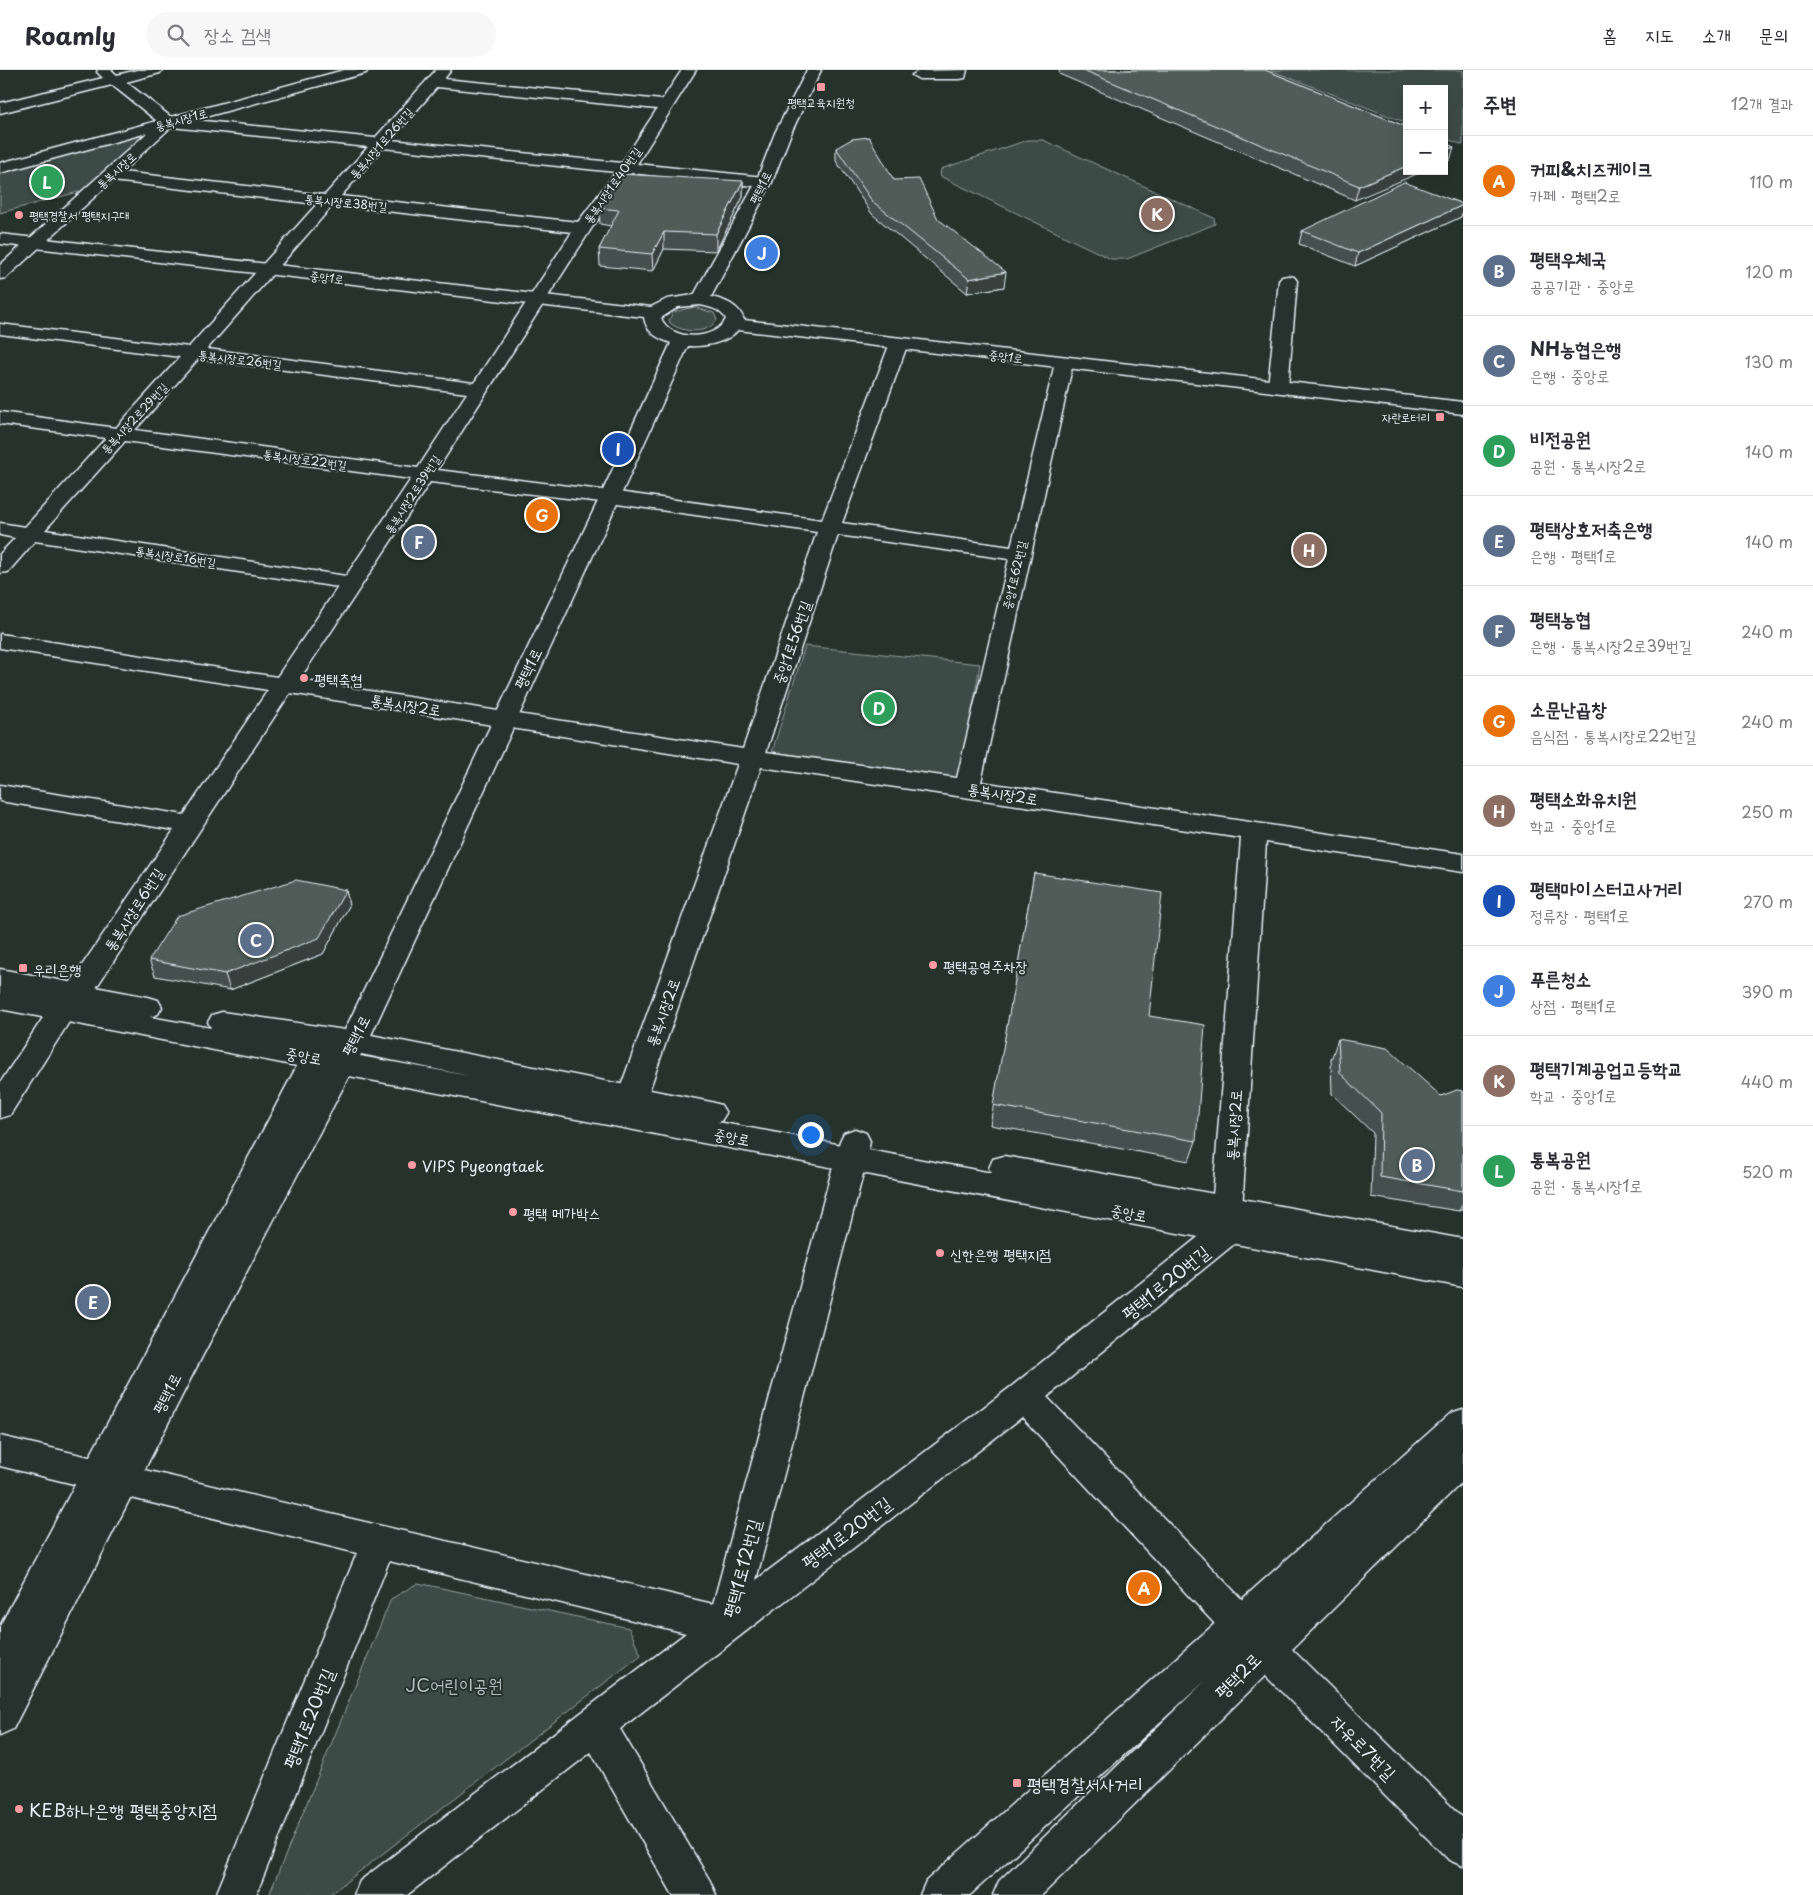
<!DOCTYPE html>
<html lang="ko">
<head>
<meta charset="utf-8">
<style>
  body { margin:0; font-family:"Playpen Sans","Poor Story",sans-serif; background:#f7f7f7; color:#2b2b33 }
  .controls { position:absolute; right:15px; top:15px; display:grid; overflow:hidden; border-radius:0px; box-shadow:0 5px 20px #0002 }
  .controls button { width:45px; height:45px; display:grid; place-items:center; padding:0; border:0; border-bottom:1px solid #e1e1e2; background:#fff; color:#2b2b33; font:25px sans-serif }
  .you { position:absolute; left:810px; top:1064px; width:18px; height:18px; margin:-12px; border:4px solid #fff; border-radius:50%; background:#1a73e8; box-shadow:0 0 0 8px #1a73e833 }
  .badge { display:grid; place-items:center; width:32px; height:32px; border-radius:50%; background:#8a5d65; color:#fff; font-size:16px; font-weight:700 }
  .pin { position:absolute; translate:-50% -50%; border:2px solid #fff; box-shadow:0 1px 5px #0006 }
  .list { margin:0; padding:0; list-style:none }
  h2 { display:flex; justify-content:space-between; align-items:center; height:65px; margin:0; padding:0 20px; font-size:21px }
  h2 small { font-size:16px; font-weight:400; color:#7c7c81 }
  .list li { display:grid; grid-template-columns:32px 1fr auto; gap:15px; align-items:center; box-sizing:border-box; height:90px; padding:0 20px; border-top:1px solid #e1e1e2 }
  .list b { display:block; font-size:19px; white-space:nowrap }
  .list p { margin:0; font-size:16px; white-space:nowrap; color:#7c7c81 }
  .list em { font-size:16px; font-style:normal; color:#7c7c81 }
  .icon { flex:none; width:28px; height:28px; fill:none; stroke:currentColor; stroke-width:2; stroke-linecap:round; stroke-linejoin:round }
  .map { position:relative; flex:none; width:1463px; height:1825px; overflow:hidden }
  header { display:flex; align-items:center; gap:30px; box-sizing:border-box; height:70px; padding:0 25px; background:#fff; border-bottom:1px solid #e1e1e2 }
  header strong { font-size:24px }
  nav { display:flex; gap:28px; margin-inline-start:auto; font-size:18px }
  .search { width:350px; height:45px; background:#f7f7f7; display:flex; align-items:center; gap:12px; box-sizing:border-box; padding:0 18px; border-radius:28px; color:#7c7c81; font-size:19px }
  main { display:flex }
  aside { flex:1; background:#fff }
  .map>svg:first-child { display:block }
  .green { fill:#3e4b47; stroke:#939ea0 }
  .lines { fill:none; stroke-linecap:round; stroke-linejoin:round }
  .minor-casing { stroke:#e8f1f8; stroke-width:3 }
  .tertiary-casing { stroke:#e8f1f8; stroke-width:3 }
  .minor { fill:#26332d; fill-rule:evenodd }
  .tertiary { fill:#26332d; fill-rule:evenodd }
  .wall { fill:#454f4d; stroke:#e8f1f8 }
  .shaded-wall { fill:#38403e; stroke:#e8f1f8 }
  .building { fill:#505c59; stroke:#e8f1f8 }
  .poi-dot { fill:#ff9aa2; stroke:#26332d; stroke-width:2 }
  .labels { text-anchor:middle; dominant-baseline:central; stroke-width:4; stroke-linejoin:round; paint-order:stroke }
  .far-poi-label { font-size:12px; fill:#e8f1f8; stroke:#26332d }
  .far-street-label { font-size:12px; fill:#e8f1f8; stroke:#26332d }
  .street-label { font-size:15px; fill:#e8f1f8; stroke:#26332d }
  .poi-label { font-size:15px; fill:#e8f1f8; stroke:#26332d; text-anchor:start }
  .near-street-label { font-size:18px; fill:#e8f1f8; stroke:#26332d }
  .near-park-label { font-size:18px; fill:#b5bfc3; stroke:#26332d }
  .near-poi-label { font-size:18px; fill:#e8f1f8; stroke:#26332d; text-anchor:start }
</style>
</head>
<body>
<header>
<strong>Roamly</strong>
<div class="search"><svg class="icon" aria-label="search" viewBox="0 0 24 24"><circle cx="10" cy="10" r="6"/><path d="M15 15l6 6"/></svg>장소 검색</div>
<nav><a>홈</a><a>지도</a><a>소개</a><a>문의</a></nav>
</header>
<main>
<div class="map">
<svg width="1463" height="1825" viewBox="0 0 1463 1825">
  <rect width="100%" height="100%" fill="#26332d"/>
  <filter id="ink" filterUnits="userSpaceOnUse"><feTurbulence type="fractalNoise" baseFrequency=".02" numOctaves="2"/><feDisplacementMap in="SourceGraphic" scale="10" xChannelSelector="R" yChannelSelector="G"/><feConvolveMatrix kernelMatrix="1 2 1 2 8 2 1 2 1" color-interpolation-filters="sRGB"/></filter>
  <g filter="url(#ink)">
    <path class="green" d="M1270 0H1463V75L1444 68V19H1407V53Z
      M152 62 82 121 0 143V102Z
      M1028 70H1043L1214 148 1215 154 1127 189H1111L940 106 941 99Z
      M694 237 714 243 717 250C708 265 682 263 670 253L669 250 673 242Z
      M805 576 980 594 961 709 772 682Z
      M418 1513 629 1558 641 1585 329 1825H269L391 1529Z"/>
    <g class="lines">
      <defs>
        <path id="minor" d="M98 0H111L117 5 137 0H162L160 3 126 12 171 47 344 0H368L366 3 194 50 375 68 436 0H451L444 9 662 30 682 0H696L637 94 764 107 772 112 764 117 631 103 591 159 437 400 610 421 822 450 890 273 892 269H906L908 273 842 453 1011 477 1055 293 1057 289H1071L1073 293 981 712 1463 784V802L1266 772 1242 1139 1244 1161 1239 1170 1047 1327 1254 1542 1463 1748V1796L1449 1790 1228 1568 1022 1347 620 1659 710 1811 716 1825H673L591 1682 407 1825H354L360 1811 686 1563 389 1491 256 1825H216L357 1483 0 1396V1366L713 1534 840 1071 844 1063 855 1059 866 1063 870 1071 867 1089 756 1510 1012 1316 1212 1156V1139L1241 768 761 697 647 1027 642 1035 632 1038 622 1035 617 1027 738 694 290 623 88 930 78 933 68 930 64 923 68 916 174 760 0 731V715L184 745 268 620 0 578V564L277 607 338 517 35 471 8 502 0 503V484L15 468 0 465V453L25 457 106 368 0 354V342L116 358 180 287 0 264V254L189 277 317 134 112 111 6 208 0 209V195L147 63 0 103V93L157 51 112 15 0 43V33L103 8 97 2ZM437 17 657 39 622 93 391 70ZM171 57 368 77 325 125 122 102ZM383 78 616 102 578 152 341 126ZM333 135 572 162 474 313 207 279ZM198 289 467 323 418 398 135 360ZM125 371 411 409 346 506 45 460ZM430 412 610 433 817 462 743 679 299 610ZM838 465 1009 489 957 708 766 682Z
          M967 0 965 8 960 9H919L912 5 919 1Z
          M1288 206 1294 207 1297 211 1288 317 1285 321H1271L1268 317 1279 211 1282 207Z
          M62 931 72 934 76 941 10 1045 0 1048V1013L52 934Z"/>
        <path id="tertiary" d="M807 0H821L791 63 772 112 711 227C725 230 739 235 744 250L1463 332V344L738 260C727 273 704 277 688 276L620 427 371 965 711 1032 721 1035 726 1043 721 1051 718 1052 992 1103 989 1098 993 1089 1004 1086 1463 1169V1217L349 1006 194 1302 13 1659 0 1665V1556L297 996 0 939V899L148 927 158 930 162 937 158 944 150 947 211 958 208 952 212 945 222 942 345 960 600 427 671 273C657 268 646 262 644 247L0 174V164L651 237 667 229 694 225 756 112 775 63ZM700 235C710 237 720 239 726 249 715 271 671 272 661 248L678 237ZM361 984 470 1006 360 986Z
          M1463 1339V1411L1042 1825H993L999 1811 1205 1611 970 1825H920L926 1811 1451 1343Z"/>
      </defs>
      <use href="#minor" class="minor-casing"/>
      <use href="#tertiary" class="tertiary-casing"/>
      <use href="#minor" class="minor"/>
      <use href="#tertiary" class="tertiary"/>
    </g>
    <path class="wall" d="M1060 0H1265L1407 57 1355 130 1059 4Z
      M836 78 894 110 938 149 1004 217 967 223 872 144 836 91Z
      M743 111V127L716 181 664 179 653 201 600 196 599 179 611 156 600 154 599 138Z
      M1463 134V140L1461 147 1355 196 1299 174 1302 161Z
      M1034 803 1149 946 1196 1071 1189 1091 990 1055Z
      M346 820 349 836 323 884 230 920 155 906 149 890Z
      M1338 969 1441 1026 1463 1021V1139L1459 1141 1371 1127 1373 1063 1332 1024 1331 990Z"/>
    <path class="shaded-wall" d="M1454 77 1450 90 1444 93V81Z
      M1407 96V101H1424L1355 130 1359 116Z
      M743 111V127L716 181V164Z
      M1463 135V140L1461 147 1355 196 1358 183Z
      M664 162V179L653 201 652 184Z
      M1006 202 1004 217 967 223 969 209Z
      M346 820 349 836 323 884 230 920 225 904Z
      M1463 1133V1139L1459 1141Z"/>
    <path class="building" d="M1083 0H1265L1407 57V96L1359 116Z
      M869 67 894 110 919 109 938 149 1006 202 969 209 872 131 836 78 852 69Z
      M1444 73 1454 77 1444 81Z
      M621 104 743 111 716 164 664 162 652 184 599 179 619 140 599 138Z
      M1404 112 1463 134V135L1358 183 1302 161Z
      M1034 803 1162 823 1149 946 1205 955 1196 1071 993 1035Z
      M296 810 346 820 319 868 225 904 149 890 177 846Z
      M1338 969 1387 978 1441 1026 1457 1020 1463 1021V1121L1380 1107 1381 1043 1340 1003Z"/>
  </g>
  <g class="poi-dot">
    <rect x="816" y="12" width="10" height="10" rx="2.5"/>
    <circle cx="19" cy="145" r="5"/>
    <rect x="1435" y="342" width="10" height="10" rx="2.5"/>
    <circle cx="304" cy="608" r="5"/>
    <circle cx="933" cy="895" r="5"/>
    <rect x="18" y="893" width="10" height="10" rx="2.5"/>
    <circle cx="412" cy="1095" r="5"/>
    <circle cx="513" cy="1142" r="5"/>
    <circle cx="940" cy="1183" r="5"/>
    <rect x="1012" y="1708" width="10" height="10" rx="2.5"/>
    <circle cx="19" cy="1739" r="5"/>
  </g>
  <g class="labels">
    <g class="far-poi-label">
      <text x="821" y="32">평택교육지원청</text>
      <text x="29" y="145" text-anchor="start">평택경찰서 평택지구대</text>
      <text x="1430" y="347" text-anchor="end">자란로터리</text>
    </g>
    <g class="far-street-label">
      <text transform="translate(181 49) rotate(-15)">통복시장1로</text>
      <text transform="translate(381 73) rotate(-49)">통복시장1로26번길</text>
      <text transform="translate(116 100) rotate(-42)">통복시장로</text>
      <text transform="translate(612 115) rotate(-55)">통복시장1로40번길</text>
      <text transform="translate(760 117) rotate(-64)">평택1로</text>
      <text transform="translate(346 132) rotate(6)">통복시장로38번길</text>
      <text transform="translate(327 207) rotate(7)">중앙1로</text>
      <text transform="translate(1006 286) rotate(7)">중앙1로</text>
      <text transform="translate(240 289) rotate(7)">통복시장로26번길</text>
      <text transform="translate(134 348) rotate(-47)">통복시장2로29번길</text>
      <text transform="translate(305 389) rotate(8)">통복시장로22번길</text>
      <text transform="translate(412 424) rotate(-57)">통복시장2로39번길</text>
      <text transform="translate(176 486) rotate(9)">통복시장로16번길</text>
      <text transform="translate(1014 505) rotate(-77)">중앙1로62번길</text>
    </g>
    <g class="street-label">
      <text transform="translate(791 572) rotate(-71)">중앙1로56번길</text>
      <text transform="translate(527 598) rotate(-64)">평택1로</text>
      <text transform="translate(406 634) rotate(9)">통복시장2로</text>
      <text transform="translate(1003 723) rotate(9)">통복시장2로</text>
      <text transform="translate(133 839) rotate(-57)">통복시장로6번길</text>
      <text transform="translate(662 942) rotate(-70)">통복시장2로</text>
      <text transform="translate(355 965) rotate(-63)">평택1로</text>
      <text transform="translate(304 985) rotate(10)">중앙로</text>
      <text transform="translate(1233 1055) rotate(-86)">통복시장2로</text>
      <text transform="translate(732 1066) rotate(11)">중앙로</text>
      <text transform="translate(1129 1142) rotate(11)">중앙로</text>
      <text transform="translate(166 1323) rotate(-63)">평택1로</text>
    </g>
    <g class="poi-label">
      <text x="314" y="608">평택축협</text>
      <text x="943" y="895">평택공영주차장</text>
      <text x="33" y="898">우리은행</text>
      <text x="422" y="1095">VIPS Pyeongtaek</text>
      <text x="523" y="1142">평택 메가박스</text>
      <text x="950" y="1183">신한은행 평택지점</text>
    </g>
    <g class="near-street-label">
      <text transform="translate(1165 1212) rotate(-39)">평택1로20번길</text>
      <text transform="translate(846 1462) rotate(-37)">평택1로20번길</text>
      <text transform="translate(741 1498) rotate(-75)">평택1로12번길</text>
      <text transform="translate(1237 1605) rotate(-45)">평택2로</text>
      <text transform="translate(308 1648) rotate(-68)">평택1로20번길</text>
      <text transform="translate(1364 1677) rotate(45)">자유로7번길</text>
    </g>
    <g class="near-park-label">
      <text x="454" y="1614">JC어린이공원</text>
    </g>
    <g class="near-poi-label">
      <text x="1027" y="1713">평택경찰서사거리</text>
      <text x="29" y="1739">KEB하나은행 평택중앙지점</text>
    </g>
  </g>
</svg>
<div class="controls">
<button>+</button>
<button>−</button>
</div>
<div class="you"></div>
<div class="pin badge" style="left:1144px;top:1518px;background:#e8710a">A</div>
<div class="pin badge" style="left:1417px;top:1095px;background:#5c6f8a">B</div>
<div class="pin badge" style="left:256px;top:870px;background:#5c6f8a">C</div>
<div class="pin badge" style="left:879px;top:638px;background:#2e9e5b">D</div>
<div class="pin badge" style="left:93px;top:1232px;background:#5c6f8a">E</div>
<div class="pin badge" style="left:419px;top:472px;background:#5c6f8a">F</div>
<div class="pin badge" style="left:542px;top:445px;background:#e8710a">G</div>
<div class="pin badge" style="left:1309px;top:480px;background:#8d6e63">H</div>
<div class="pin badge" style="left:618px;top:379px;background:#1a4fb4">I</div>
<div class="pin badge" style="left:762px;top:183px;background:#3f7fe0">J</div>
<div class="pin badge" style="left:1157px;top:144px;background:#8d6e63">K</div>
<div class="pin badge" style="left:47px;top:112px;background:#2e9e5b">L</div>
</div>
<aside>
<h2>주변<small>12개 결과</small></h2>
<ul class="list">
<li><span class="badge" style="background:#e8710a">A</span><div><b>커피&amp;치즈케이크</b><p>카페 · 평택2로</p></div><em>110 m</em></li>
<li><span class="badge" style="background:#5c6f8a">B</span><div><b>평택우체국</b><p>공공기관 · 중앙로</p></div><em>120 m</em></li>
<li><span class="badge" style="background:#5c6f8a">C</span><div><b>NH농협은행</b><p>은행 · 중앙로</p></div><em>130 m</em></li>
<li><span class="badge" style="background:#2e9e5b">D</span><div><b>비전공원</b><p>공원 · 통복시장2로</p></div><em>140 m</em></li>
<li><span class="badge" style="background:#5c6f8a">E</span><div><b>평택상호저축은행</b><p>은행 · 평택1로</p></div><em>140 m</em></li>
<li><span class="badge" style="background:#5c6f8a">F</span><div><b>평택농협</b><p>은행 · 통복시장2로39번길</p></div><em>240 m</em></li>
<li><span class="badge" style="background:#e8710a">G</span><div><b>소문난곱창</b><p>음식점 · 통복시장로22번길</p></div><em>240 m</em></li>
<li><span class="badge" style="background:#8d6e63">H</span><div><b>평택소화유치원</b><p>학교 · 중앙1로</p></div><em>250 m</em></li>
<li><span class="badge" style="background:#1a4fb4">I</span><div><b>평택마이스터고사거리</b><p>정류장 · 평택1로</p></div><em>270 m</em></li>
<li><span class="badge" style="background:#3f7fe0">J</span><div><b>푸른청소</b><p>상점 · 평택1로</p></div><em>390 m</em></li>
<li><span class="badge" style="background:#8d6e63">K</span><div><b>평택기계공업고등학교</b><p>학교 · 중앙1로</p></div><em>440 m</em></li>
<li><span class="badge" style="background:#2e9e5b">L</span><div><b>통복공원</b><p>공원 · 통복시장1로</p></div><em>520 m</em></li>
</ul>
</aside>
</main>
</body>
</html>
